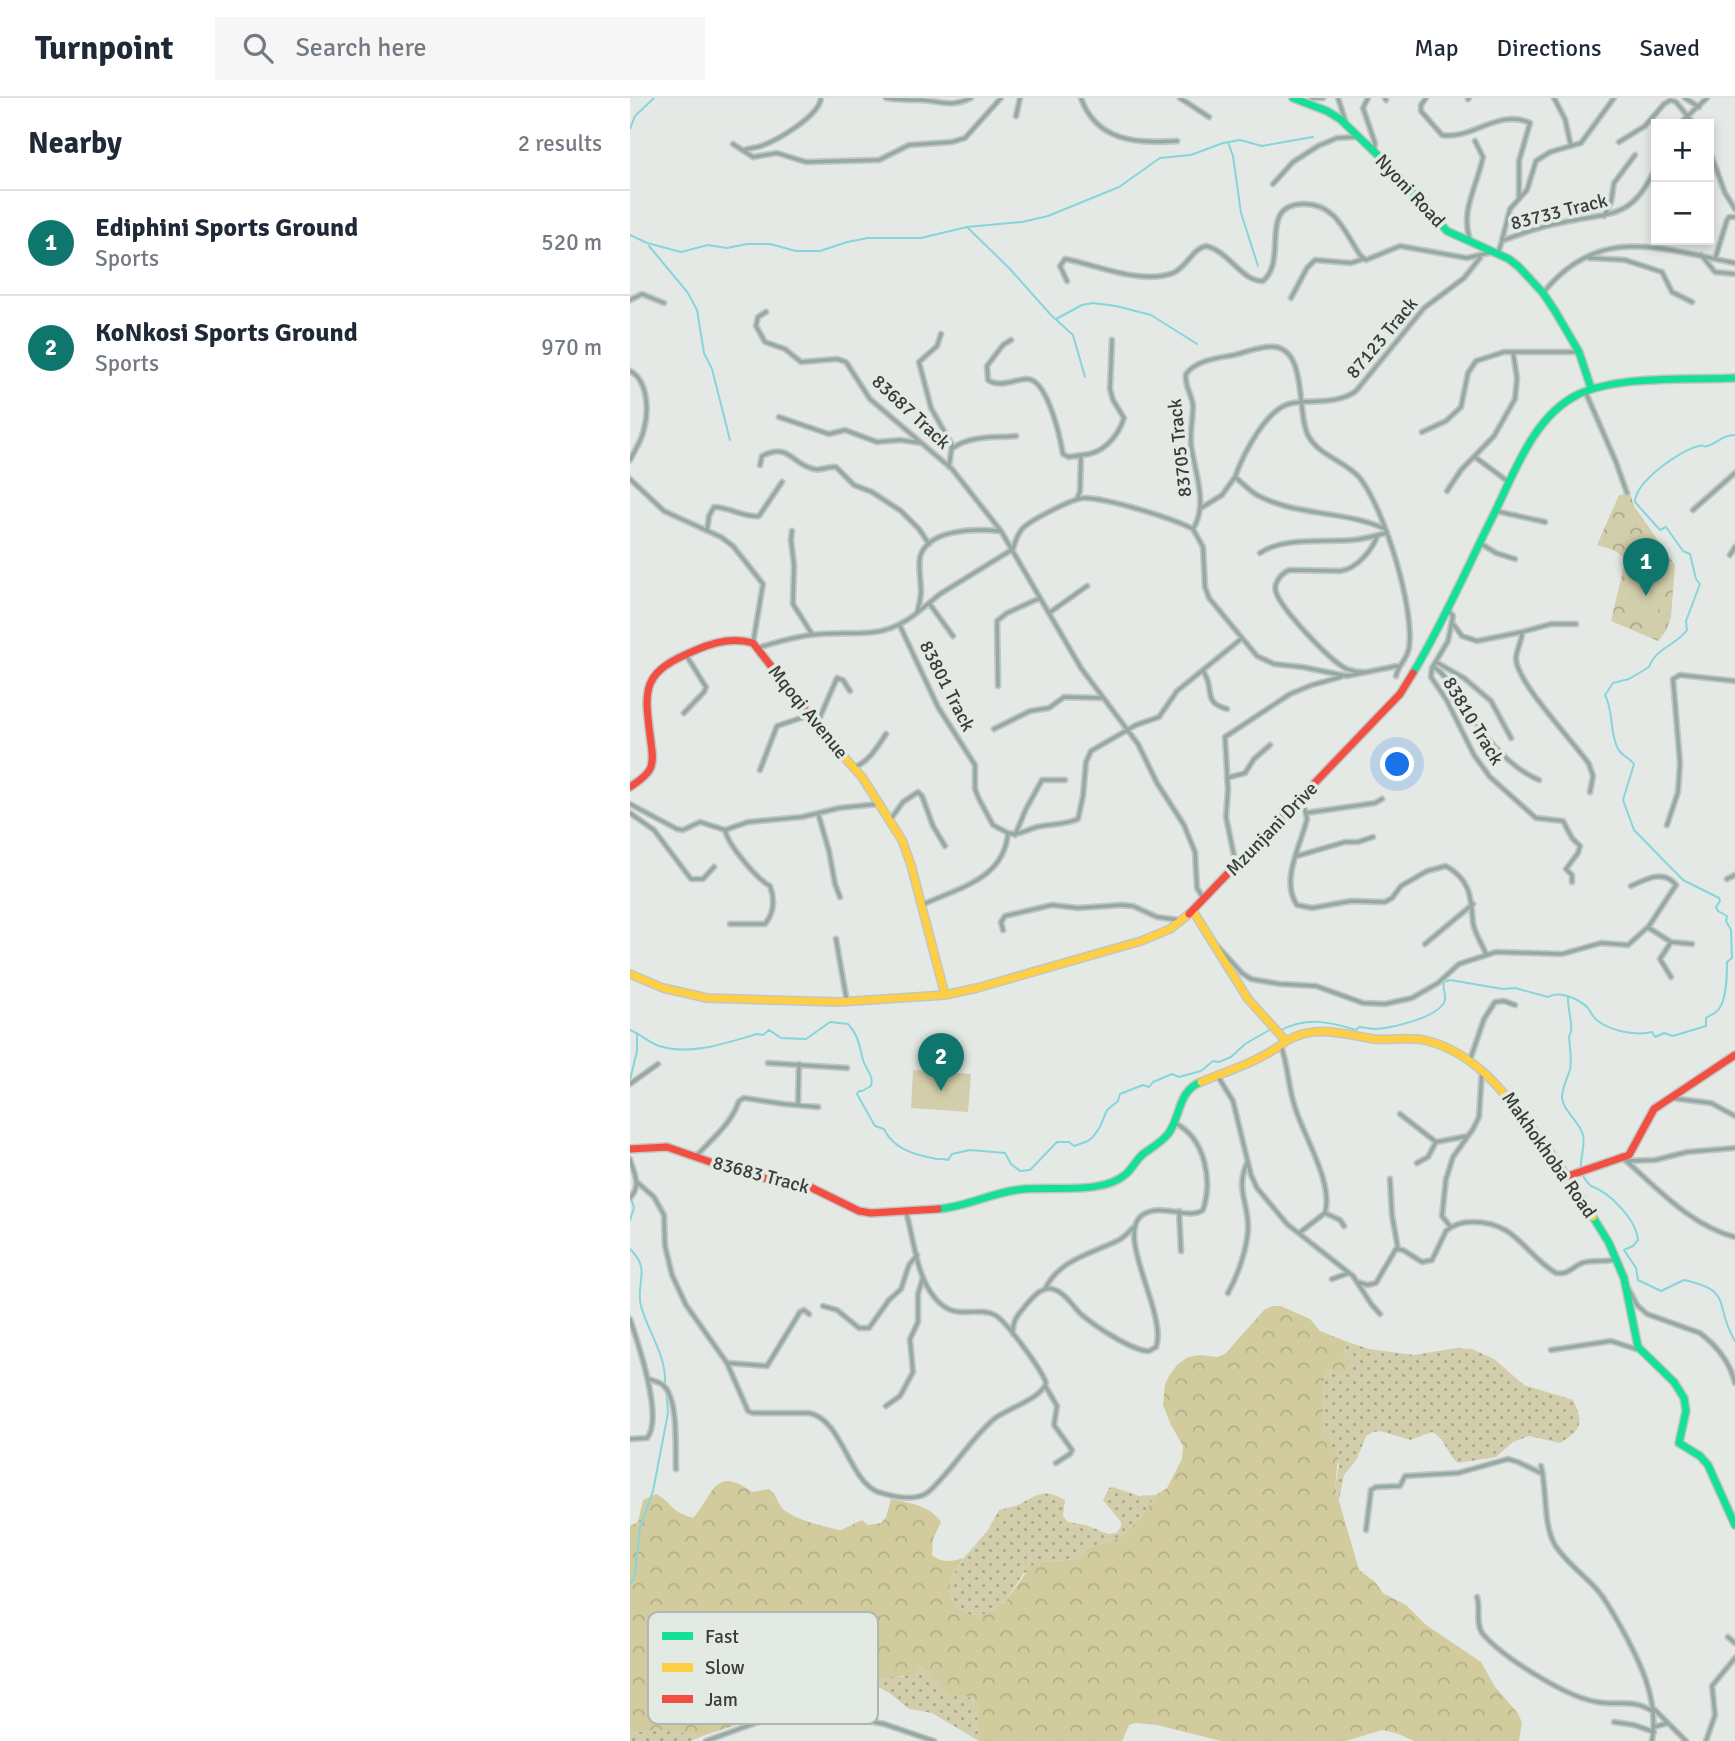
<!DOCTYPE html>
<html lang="en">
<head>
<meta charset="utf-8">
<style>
  body { margin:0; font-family:Signika,sans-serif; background:#f6f6f7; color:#1f2937 }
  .controls { position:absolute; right:21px; top:21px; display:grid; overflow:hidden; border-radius:0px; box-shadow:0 4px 10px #0003 }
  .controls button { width:63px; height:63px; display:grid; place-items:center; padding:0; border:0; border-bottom:2px solid #e0e1e3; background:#fff; color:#1f2937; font:35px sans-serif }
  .you { position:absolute; left:768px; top:667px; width:24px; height:24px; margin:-18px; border:5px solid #fff; border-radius:50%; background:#1a73e8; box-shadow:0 0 0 10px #1a73e833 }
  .badge { display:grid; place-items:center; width:46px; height:46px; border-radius:50%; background:#0f766e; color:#fff; font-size:23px; font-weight:700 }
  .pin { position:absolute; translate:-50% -58px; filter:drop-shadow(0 2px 4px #0008) }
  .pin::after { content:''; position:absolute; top:37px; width:24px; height:21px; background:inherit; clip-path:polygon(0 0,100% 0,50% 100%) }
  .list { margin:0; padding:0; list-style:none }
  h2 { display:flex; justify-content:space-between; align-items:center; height:91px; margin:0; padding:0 28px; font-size:30px }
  h2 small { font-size:23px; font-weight:400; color:#747a83 }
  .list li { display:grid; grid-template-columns:46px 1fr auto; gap:21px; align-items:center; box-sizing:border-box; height:105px; padding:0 28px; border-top:2px solid #e0e1e3 }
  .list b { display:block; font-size:26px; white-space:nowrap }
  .list p { margin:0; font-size:23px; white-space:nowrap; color:#747a83 }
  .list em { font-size:23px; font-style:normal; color:#747a83 }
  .icon { flex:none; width:38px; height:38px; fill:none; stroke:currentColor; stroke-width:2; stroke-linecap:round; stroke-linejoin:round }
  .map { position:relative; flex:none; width:1105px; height:1643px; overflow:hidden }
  header { display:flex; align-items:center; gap:42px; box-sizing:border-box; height:98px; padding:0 35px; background:#fff; border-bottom:2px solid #e0e1e3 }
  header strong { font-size:33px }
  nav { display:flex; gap:38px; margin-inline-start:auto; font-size:24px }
  .search { width:490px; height:63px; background:#f6f6f7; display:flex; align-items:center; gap:18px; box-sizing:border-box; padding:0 24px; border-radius:0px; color:#747a83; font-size:26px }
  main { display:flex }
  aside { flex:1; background:#fff }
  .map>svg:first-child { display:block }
  .grass { fill:url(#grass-dots) }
  .forest { fill:url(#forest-crowns) }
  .park { fill:url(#park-crowns) }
  .garden { fill:#d2ceab }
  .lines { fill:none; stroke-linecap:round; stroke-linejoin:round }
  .stream { stroke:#86d5da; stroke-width:2 }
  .street-casing { stroke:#c3c6c4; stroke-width:7 }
  .fast-casing { stroke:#c3c6c4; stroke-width:10 }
  .slow-casing { stroke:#c3c6c4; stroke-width:10 }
  .jam-casing { stroke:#c3c6c4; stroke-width:10 }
  .street { stroke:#95aaa4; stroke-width:3.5 }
  .fast { stroke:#16e098; stroke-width:7 }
  .slow { stroke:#ffcf43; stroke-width:7 }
  .jam { stroke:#f24e42; stroke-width:7 }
  .labels { text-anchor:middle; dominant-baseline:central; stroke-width:7; stroke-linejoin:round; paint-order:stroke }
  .street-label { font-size:19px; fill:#393c3a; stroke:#e3eae4 }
  .key { fill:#e3eae4; stroke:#b0b6b1; stroke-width:2 }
  .key-label { font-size:19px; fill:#393c3a }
</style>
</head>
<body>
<header>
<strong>Turnpoint</strong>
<div class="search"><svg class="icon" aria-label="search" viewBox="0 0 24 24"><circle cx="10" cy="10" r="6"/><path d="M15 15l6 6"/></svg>Search here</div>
<nav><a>Map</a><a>Directions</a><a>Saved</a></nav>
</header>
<main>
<aside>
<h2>Nearby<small>2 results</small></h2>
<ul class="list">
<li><span class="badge">1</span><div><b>Ediphini Sports Ground</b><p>Sports</p></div><em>520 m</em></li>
<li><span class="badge">2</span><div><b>KoNkosi Sports Ground</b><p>Sports</p></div><em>970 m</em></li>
</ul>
</aside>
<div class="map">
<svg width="1105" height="1643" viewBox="0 0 1105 1643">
  <defs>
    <pattern id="grass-dots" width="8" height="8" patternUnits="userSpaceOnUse" patternTransform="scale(1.75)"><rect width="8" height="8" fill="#d2ceab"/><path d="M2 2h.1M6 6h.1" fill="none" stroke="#aba88c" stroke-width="1.8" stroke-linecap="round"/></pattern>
    <pattern id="forest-crowns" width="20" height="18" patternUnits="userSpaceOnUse" patternTransform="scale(1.75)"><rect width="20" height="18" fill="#d2cb9e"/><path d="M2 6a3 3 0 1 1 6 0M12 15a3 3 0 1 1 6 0" fill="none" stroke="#b5af89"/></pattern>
    <pattern id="park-crowns" width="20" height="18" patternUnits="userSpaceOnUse" patternTransform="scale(1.75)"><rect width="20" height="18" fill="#d2ceab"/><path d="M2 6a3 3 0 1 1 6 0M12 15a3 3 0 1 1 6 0" fill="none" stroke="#aba88c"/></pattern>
  </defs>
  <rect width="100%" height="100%" fill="#e4e9e5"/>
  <path class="grass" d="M718 1244 739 1251 784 1257 826 1250 842 1251 864 1261 894 1287 943 1302C954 1324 952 1332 930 1345L899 1338 883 1344 866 1359 828 1365C817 1356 815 1340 802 1334L780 1342 750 1333 743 1334 736 1338 727 1361 714 1377 709 1402 705 1389 709 1367 693 1330 694 1281 700 1271 720 1266 713 1255Z
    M483 1389 509 1398 526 1397 511 1419 491 1439 459 1450 445 1461 411 1464 393 1476 375 1504 356 1516 340 1517 325 1508 323 1503 319 1492 321 1481 333 1461 358 1432 369 1412C377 1410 385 1409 392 1405 409 1395 416 1391 435 1402L433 1418 438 1424 456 1427 478 1436 486 1435 491 1429V1424L473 1402 479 1390Z
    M290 1568 303 1578 318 1595 340 1599 347 1609 349 1643 302 1615 279 1611 261 1596 241 1585 180 1596 168 1604 170 1589 167 1579 169 1573 185 1570 207 1578 273 1579Z
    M28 1632 75 1637 61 1643H0V1635Z"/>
  <path class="forest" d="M643 1208H651L680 1221 690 1233 718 1244 713 1255 720 1266 712 1276 700 1271 694 1281 693 1330 708 1359 705 1389 729 1472 745 1484 753 1495 776 1507 796 1527 851 1564 865 1589 887 1614 892 1624 889 1643H784L766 1635 752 1632 716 1643H591L527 1627 505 1625 499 1627 492 1643H349L347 1609 341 1599 318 1596 303 1578 290 1568C287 1571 286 1574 283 1576 275 1581 217 1580 206 1578 190 1574 187 1569 169 1573L167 1578 170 1589 168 1604 157 1611 75 1637 28 1632 0 1635V1428L8 1424 13 1402 26 1396C44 1406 39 1413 63 1420 85 1395 84 1367 122 1394L139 1391C146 1396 147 1403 152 1410 160 1420 197 1430 211 1432L232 1422 238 1427 251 1425 256 1419 261 1401C279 1405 300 1407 311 1424L303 1441 302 1457C312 1465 321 1464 333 1460L321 1481 319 1492 323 1503 325 1508 340 1517 356 1516 375 1504 401 1468 411 1464 445 1461 459 1450 491 1439 511 1419 526 1397 537 1390 552 1361 553 1348 541 1327 533 1307 535 1286 539 1278 547 1267 558 1259 570 1257 587 1259 595 1256 635 1211Z"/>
  <path class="park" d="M1000 395 1004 408 1045 467 1041 519 1036 533 1028 543 981 523 995 463C990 452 977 450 967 447L989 397Z"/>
  <path class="garden" d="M1008 467 1038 475 1024 528 995 520Z
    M283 972 341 976 338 1014 281 1010Z"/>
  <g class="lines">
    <path class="stream" d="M0 31 5 18 24 0
      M598 44 603 58 611 115 628 168
      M337 129 392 124 418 118 489 89 530 60 561 57 593 45 610 42 632 48 683 39
      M0 137 17 145 51 154 78 147 97 150 117 146H140L166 153H190L217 144 238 140H291L337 129 380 171 421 217 443 237 455 279
      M19 148 58 195 67 212 74 255 82 271 100 342
      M426 221 452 207 463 205 486 208 521 217 567 246
      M938 899C937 912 945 929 939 939 940 950 942 961 940 972 937 980 933 989 932 998 931 1011 950 1024 953 1037 957 1057 941 1069 961 1088 979 1094 1006 1121 1008 1142L1003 1148 994 1152 1006 1170 1008 1182 1031 1193 1054 1182C1105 1193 1083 1207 1105 1243
      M0 932C10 936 20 945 29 948 61 958 96 945 127 936L133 937 139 932 151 940 176 941 200 924 218 926C229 938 229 947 233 962 236 972 244 977 241 988L232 993H229L227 996 245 1028 254 1031C263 1050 282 1056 302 1060 307 1062 312 1060 318 1062L322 1056 340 1052 375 1055 381 1066 390 1073 400 1072 427 1044H439L444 1048 458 1043 463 1039 470 1029 477 1012 488 1003 490 996 513 987 519 989 523 984 542 976 549 979 571 973 583 963 589 964 601 959 615 946 641 931 644 932
      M649 933C676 919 698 923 726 932L729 929C734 929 740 931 746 931 760 930 813 919 815 901 816 894 812 892 814 884L820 882 873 891 885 890 918 899C929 892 949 901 958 910 961 914 963 920 968 923 981 933 1006 938 1022 934L1025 939 1034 935 1043 938 1076 928V920C1078 918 1082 917 1086 914 1097 906 1097 877 1097 864L1102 860 1101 832 1096 823 1097 818 1088 813 1086 809 1090 803 1089 800 1053 782 1004 732 993 702 1004 666C1000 660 992 658 988 651 979 634 984 613 975 597L983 585 999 581 1019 569C1026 550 1045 548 1057 532L1056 523 1070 486 1066 481 1060 456 1053 453 1036 429 1030 432 1005 404C1005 384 1050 352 1069 348 1078 346 1071 351 1080 347 1090 343 1093 337 1105 337
      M0 982 7 953V935
      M0 1122 4 1110 1 1100
      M0 1151C22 1172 5 1185 11 1208 18 1234 37 1258 35 1287
      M0 1485 4 1481 10 1430 23 1393 38 1315 36 1292"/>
    <defs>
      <path id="street" d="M256 0C268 2 279 2 291 2 312 3 320 10 341 0
        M451 0C466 43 507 46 547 43
        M550 0 579 19
        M682 0H693
        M708 0 716 25
        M738 0 733 10 745 45 744 54
        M755 0 756 2
        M796 0 791 7V13L812 37C842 42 869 10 900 25L889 63V100
        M924 0 935 21 941 48
        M1055 0 1069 9
        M838 1 839 0
        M386 18 390 0
        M1049 26 1077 0
        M989 44 1015 28 1034 6 1041 2 1046 4 1064 26
        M103 46 123 59 147 55 176 64 249 62 279 47 322 44 335 40 371 0
        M1079 51 1095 95 1105 111
        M114 52C120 50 125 50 131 48 148 42 189 18 191 0
        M643 86 663 64 688 48 707 40 726 39
        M974 118 981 104 984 85 1005 57
        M872 142 880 111 897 92 906 63 920 54 951 45 984 0
        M841 144C829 114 847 89 853 59L845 43
        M868 155 872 143C892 135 913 128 935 124 984 114 1003 120 1026 69
        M1071 157 1085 174 1105 176
        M959 160 995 162 1032 174 1042 194 1062 204
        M1085 161 1097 122 1099 119H1105
        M437 183 430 168 435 161C467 167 511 187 543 175 557 169 562 151 576 148 599 153 612 184 633 183 659 161 627 107 673 106 705 105 715 134 730 157L736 162 770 148 837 160 863 154
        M913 195C969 125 1031 151 1105 165
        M661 200 677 170 685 162 721 165 733 161
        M0 202 12 196 34 205
        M136 214 128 219 126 228 135 244 155 251 171 264 207 261 216 264 240 301 322 371 371 433 451 570 508 646 527 685 554 727 565 754 567 790 574 801
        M311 236 307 248 289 264 301 310 322 347 319 369
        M381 242 373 247 357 268 358 282C369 290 383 282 396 281 417 279 430 339 433 356L439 359 451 357 450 393 447 401
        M0 273C18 282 19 313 14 331 12 342 5 352 0 362
        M955 293 986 364 997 395
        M149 319 199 336 215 332 247 344 270 342 291 345
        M792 334 816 323 831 309 838 275 846 263 874 254H949
        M323 350C340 337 366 340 386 338
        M451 357C472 357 488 339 494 320L483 302 480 291 482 242
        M845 359 880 385
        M130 367 132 358C160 344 162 367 184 371 191 373 198 368 206 369L224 387 242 394 271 413 289 431 299 446
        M0 381 34 413 91 439 103 448 133 486 123 545
        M817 393 831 372 864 338 885 301 887 280 883 254
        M571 410 592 397 605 379
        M1063 412 1105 375
        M866 413 915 424
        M753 430C715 413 669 418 631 399 621 395 614 386 605 379 613 357 637 308 663 305 683 302 709 306 726 293L794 210 834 180 850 160
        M563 431C579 405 564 373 561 346 560 333 563 321 563 308 562 296 554 288 556 276 566 262 588 260 604 257 616 254 633 247 646 249 678 255 666 318 679 339 690 358 715 363 729 379 754 409 785 511 779 550 777 562 768 567 766 578
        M77 433 79 418 84 409C100 409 114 420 129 418L152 384
        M162 433 161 442 164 467 163 506 182 536
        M850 445 866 455 885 461
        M383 451C385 444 387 437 392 431 399 423 443 400 454 400 477 400 542 420 563 431L573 449 575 489 579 500 627 558 644 566 672 569 717 578 767 568
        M630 455C653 439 695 444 723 442 734 441 745 438 756 435
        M1100 457 1105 449
        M299 505 323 538
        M817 511 823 518 818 543 802 570 801 579 816 601 844 657 860 679 906 720 933 723 942 740 950 748 948 755 936 771 942 777V784
        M288 514 310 496 383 451
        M419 515 457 488
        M824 527 832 538 847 543 892 534 921 526H946
        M270 528 308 609 345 667V691L349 701 363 727 378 735C374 782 327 790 292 807
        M892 534C892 544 886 552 886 561 887 585 944 644 959 666L963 678 960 694
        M127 550C144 545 163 539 181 537 224 531 249 545 287 515 289 507 291 500 291 493 291 482 288 470 290 459 298 430 347 431 369 433
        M806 564 834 580 861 603 881 640
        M803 568C816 577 822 589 830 602 851 633 874 667 909 682
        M573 573C586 591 571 604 597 611
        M734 574C728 574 722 573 717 571 701 564 651 511 646 494 643 485 651 476 659 472L710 473C727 471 742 452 748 437
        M368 588 367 523 377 515 410 500
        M54 615 74 594 76 589 56 557
        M186 628 207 580 213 582 220 593
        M364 631 400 613 419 610 434 599 472 600
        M224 669C238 665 248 648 256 636
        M130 672 147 628 177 618
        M597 680 615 675 624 661 640 647
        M669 703 675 712 677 721C671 747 650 782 667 807L682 810 721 803 755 804 762 800 771 788 797 773 816 768C841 782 841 800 843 825 845 836 852 846 856 856
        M0 706 47 731 53 732 70 724 95 732 118 724 172 719 209 710 248 706
        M0 715 24 732 61 781H73L84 769
        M188 715 199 753 205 786 210 799
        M676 715 745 705 752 701
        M260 722 273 704 288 694 292 698 303 728 315 748
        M1037 727 1048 694 1050 665 1043 581 1050 577 1105 583
        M95 732C98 747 127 781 140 788 145 801 144 815 135 826H100
        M378 735C389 738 396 732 407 729 421 726 434 727 448 721L453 698 456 664 461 653 506 627 529 619 547 593 611 541
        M385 737 396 711 412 682H435
        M667 758 715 744H728L743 739
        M606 767 596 719 598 691 595 639 660 596 682 587 711 579
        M1097 781 1105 777
        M1019 830 1041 844 1062 846
        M373 832 371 824 375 818 422 807 448 810 492 807 503 808 527 819 549 822
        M206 841 217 904
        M1041 844 1030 861 1041 879
        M795 846 843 806
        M587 848 612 875 621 881 650 886 686 888 733 905 755 906 782 900 808 885 829 866 866 854 932 856 971 845 998 847 1019 828 1046 787C1034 771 1016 781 1001 788
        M651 948C658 967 658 987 664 1006 672 1036 704 1084 695 1115L669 1135
        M840 962 854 921 865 904 874 903 885 907
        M138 965 217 970
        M587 977 603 1003 621 1077 627 1090 657 1126 723 1178 742 1207 750 1216
        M0 986 28 966
        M1041 1000 1081 1005 1105 1018
        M168 1006 169 966
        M770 1016 806 1044 838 1038
        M66 1058C83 1040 101 1026 109 1003L114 1000 154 1006 188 1009
        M993 1060C1026 1089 1061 1128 1105 1139
        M0 1061C4 1076 12 1087 0 1100
        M996 1063 1025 1062 1057 1054 1105 1050
        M787 1065 798 1059 806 1044
        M760 1081 762 1117 768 1151
        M7 1084 24 1099 34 1117 35 1148 42 1177 56 1207 97 1265 118 1313 123 1315H179C212 1321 219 1383 248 1394 261 1398 283 1403 295 1396 301 1393 306 1386 311 1381 329 1362 344 1338 364 1321 378 1310 411 1301 416 1285 412 1272 376 1223 365 1217 346 1207 325 1225 305 1200 286 1178 284 1141 276 1114
        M549 1113 551 1153
        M695 1115 710 1122 714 1128
        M820 1128 812 1118 816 1081 823 1059 843 1031 849 1019 852 972
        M702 1181 719 1175
        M727 1184 738 1187 746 1185 766 1151 773 1152 792 1164 802 1162 816 1133C824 1126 832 1124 842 1124 886 1123 895 1157 926 1175 939 1177 942 1169 952 1165 963 1161 975 1165 987 1161
        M997 1188 1007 1207 1017 1216 1070 1235C1087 1248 1100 1265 1105 1285
        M415 1191C429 1162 460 1156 487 1143 494 1140 498 1134 504 1129
        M598 1195C608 1177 617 1151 618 1131 619 1105 605 1092 617 1065
        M193 1208 207 1212 229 1230H239L259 1202 271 1191 279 1167 287 1157
        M0 1221C8 1245 34 1320 17 1340L0 1341
        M383 1236C382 1222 388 1217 396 1207 403 1199 412 1188 423 1191 436 1195 443 1209 452 1217 465 1228 502 1253 519 1253L526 1249C538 1218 486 1139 511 1118 530 1103 558 1123 573 1112 583 1082 575 1040 545 1025
        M921 1252 981 1243 1009 1252
        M98 1265 137 1268 170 1214 174 1212 179 1216
        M19 1281C24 1283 30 1284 34 1288 49 1303 45 1352 46 1371
        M416 1289 427 1308 424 1327 442 1352 440 1356 426 1365
        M256 1308 270 1298 283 1274 280 1241 288 1224V1196L293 1179
        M911 1368C917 1391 913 1427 925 1447 936 1465 956 1478 969 1494 978 1505 985 1519 992 1531 1011 1566 1029 1602 1022 1643
        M736 1432 741 1392 746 1389 770 1388 775 1378 828 1375 878 1361 888 1364 913 1376
        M847 1499C851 1511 845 1523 852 1535 872 1559 936 1599 967 1604 990 1608 1002 1600 1024 1614
        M1098 1539 1105 1545
        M1024 1611 1056 1643
        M984 1624 1004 1627 1024 1634
        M1024 1629 1038 1625
        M76 1643 172 1608 192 1605 210 1610 239 1623 254 1626 304 1643
        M1076 1643 1085 1617 1082 1588 1105 1560"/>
      <path id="fast" d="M663 0 697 13 710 21 759 68 817 133 879 161 889 169 913 195 925 213 949 254 961 290
        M783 575C813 525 837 470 863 418 884 376 903 319 947 297 987 277 1060 282 1105 280
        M308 1111C335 1109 359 1096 386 1092 416 1087 472 1098 496 1076 502 1071 506 1062 513 1056 521 1050 532 1044 538 1036 551 1020 547 993 571 984
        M963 1119 979 1145 994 1180 1008 1249 1044 1284 1054 1300 1056 1313 1049 1345 1070 1358 1078 1367 1105 1427"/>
      <path id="slow" d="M198 641 232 679 272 742 281 767 315 897
        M563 813 618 901 656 943C686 926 713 936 744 941 762 943 781 938 798 943 847 956 876 997 906 1035 926 1062 945 1090 963 1119
        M0 876 33 890 77 900 208 904 315 897 347 890 511 843 540 831 559 816
        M571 984C600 972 631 963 656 943"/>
      <path id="jam" d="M0 689C7 684 16 679 20 671 24 663 22 653 21 645 14 590 10 575 66 552 84 544 103 539 123 545L198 641
        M559 816 770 596 783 575
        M0 1051 37 1049 118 1077 180 1089 229 1113 241 1115 308 1111
        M938 1078 999 1057 1024 1011 1105 957"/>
    </defs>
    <use href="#street" class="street-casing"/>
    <use href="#fast" class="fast-casing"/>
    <use href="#slow" class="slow-casing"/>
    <use href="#jam" class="jam-casing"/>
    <use href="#street" class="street"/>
    <use href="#fast" class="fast"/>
    <use href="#slow" class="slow"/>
    <use href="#jam" class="jam"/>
  </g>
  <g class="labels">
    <g class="street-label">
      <text transform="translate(780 93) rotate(47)">Nyoni Road</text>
      <text transform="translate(929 114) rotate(-14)">83733 Track</text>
      <text transform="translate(752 240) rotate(-50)">87123 Track</text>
      <text transform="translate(281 314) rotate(43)">83687 Track</text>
      <text transform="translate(550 350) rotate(-96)">83705 Track</text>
      <text transform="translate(317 588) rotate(63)">83801 Track</text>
      <text transform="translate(178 614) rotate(51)">Mqoqi Avenue</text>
      <text transform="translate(843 623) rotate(59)">83810 Track</text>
      <text transform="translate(642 731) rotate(-46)">Mzunjani Drive</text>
      <text transform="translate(919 1057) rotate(55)">Makhokhoba Road</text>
      <text transform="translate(131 1077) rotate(15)">83683 Track</text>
    </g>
  </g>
  <rect x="18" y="1514" width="230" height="112" rx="10" class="key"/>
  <rect x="32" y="1534" width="31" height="8" fill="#16e098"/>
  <rect x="32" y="1565" width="31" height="9" fill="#ffcf43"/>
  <rect x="32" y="1597" width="31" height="8" fill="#f24e42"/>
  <g class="key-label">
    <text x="75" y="1545">Fast</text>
    <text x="75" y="1576">Slow</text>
    <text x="75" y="1608">Jam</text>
  </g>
</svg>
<div class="controls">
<button>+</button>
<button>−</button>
</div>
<div class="you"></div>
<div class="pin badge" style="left:1016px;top:498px">1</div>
<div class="pin badge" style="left:311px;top:993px">2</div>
</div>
</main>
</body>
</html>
